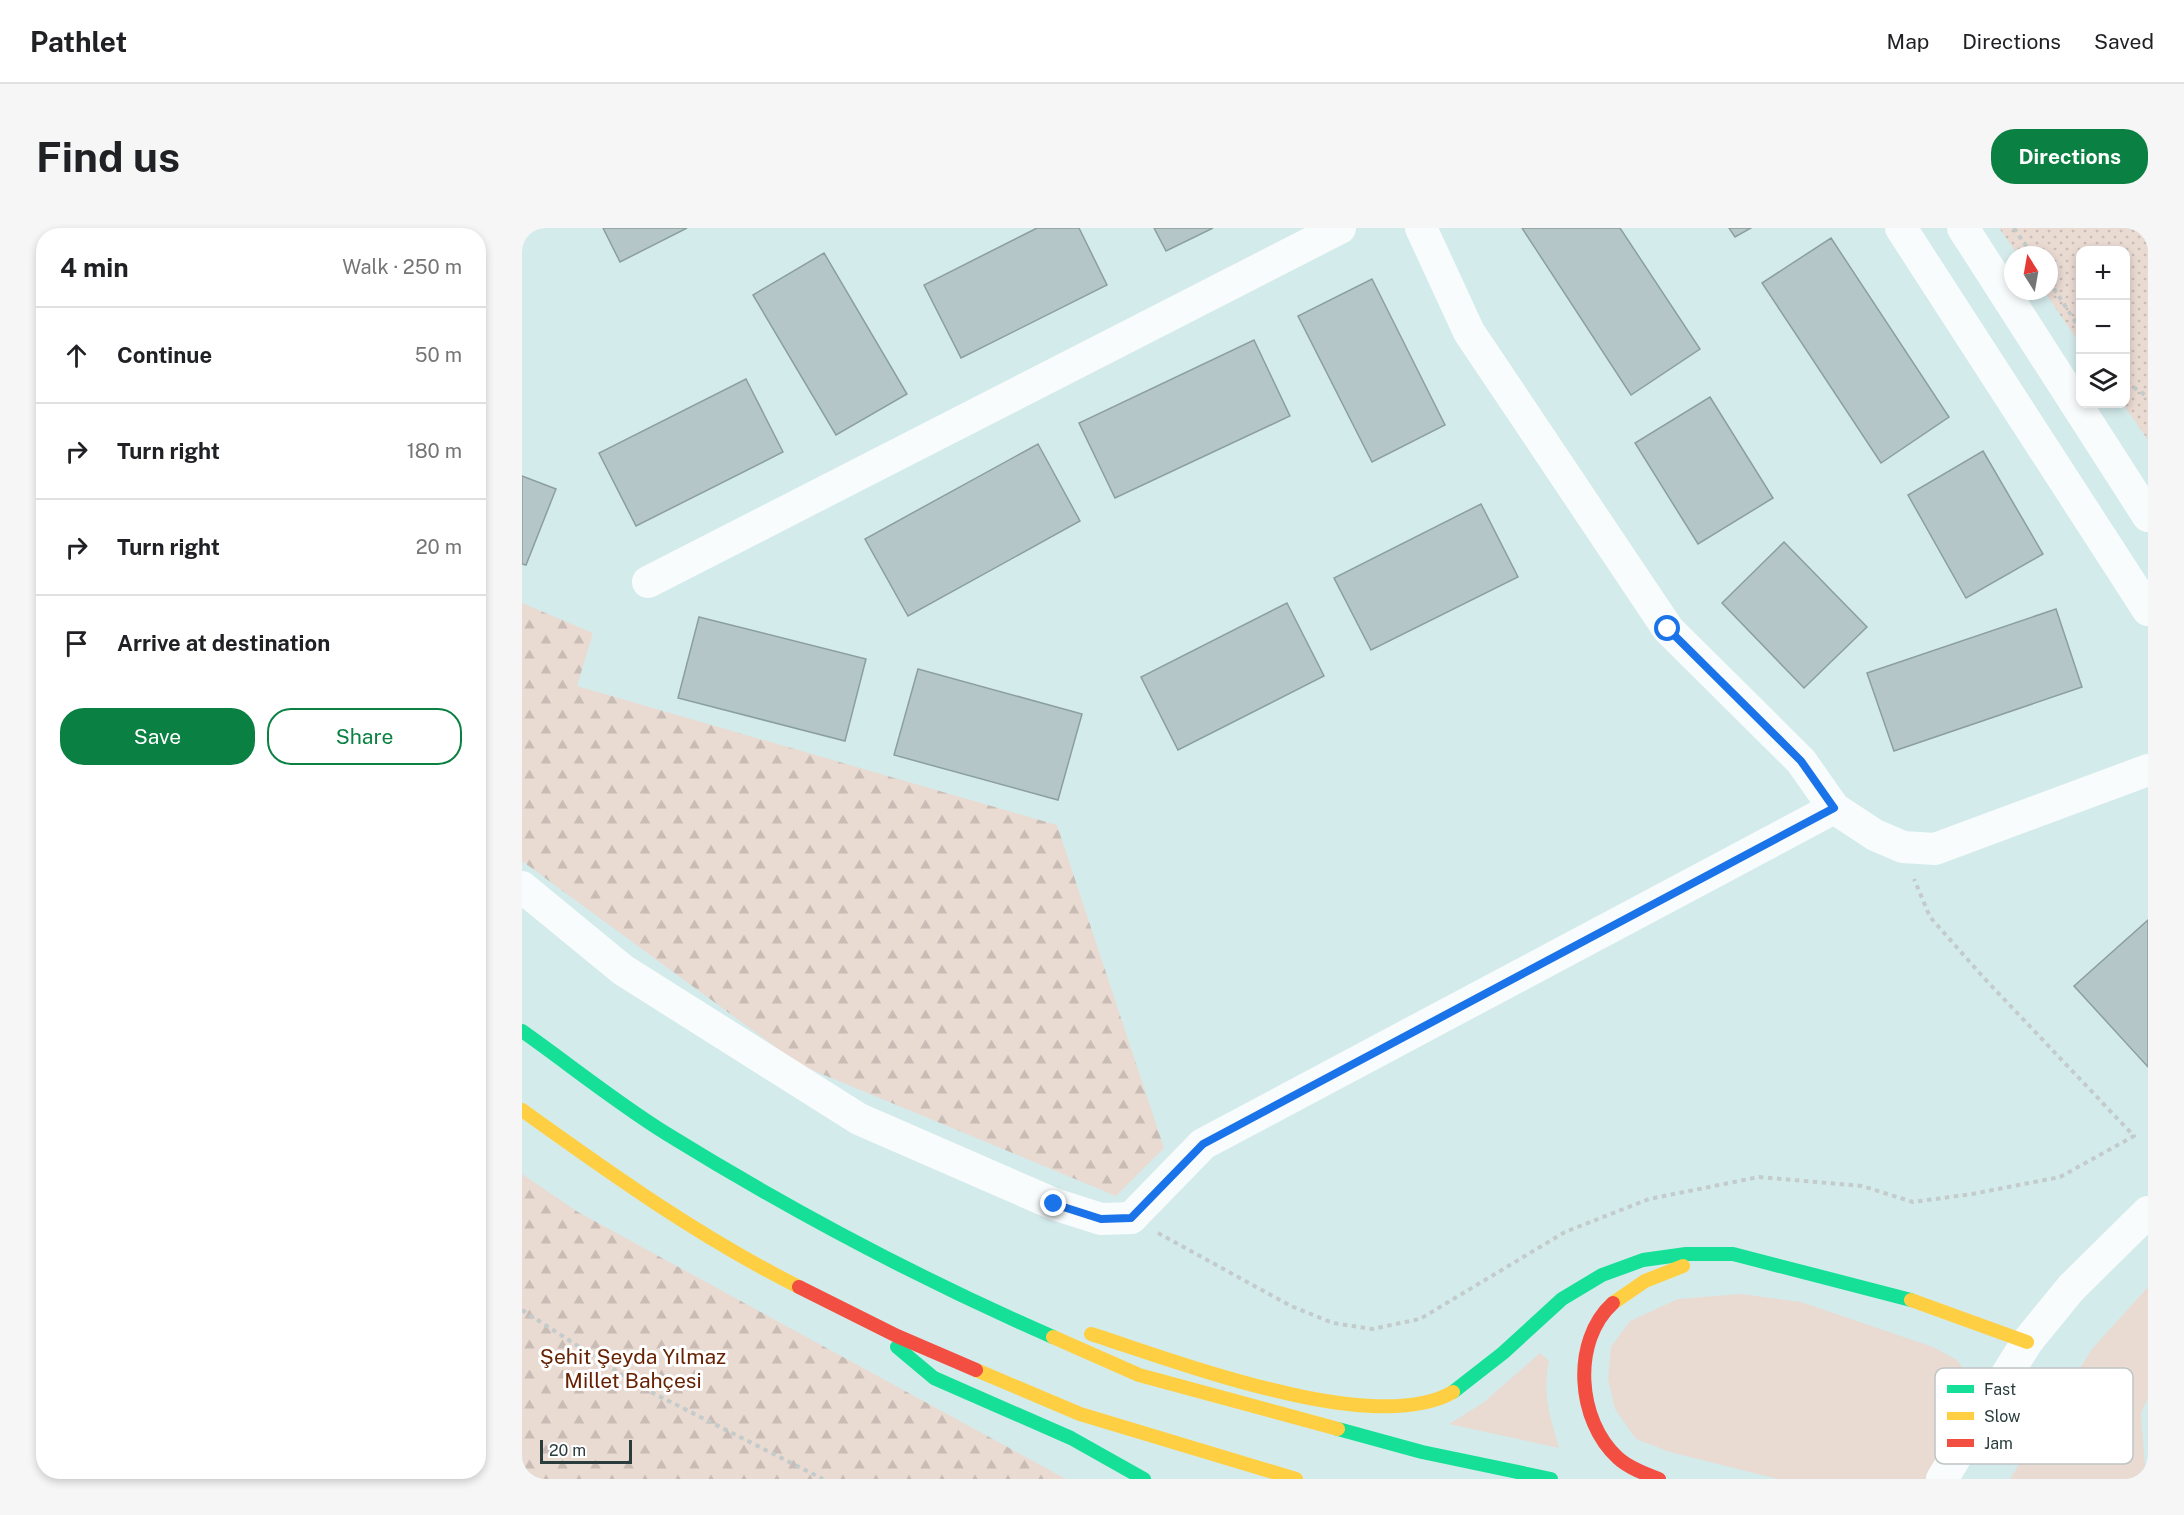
<!DOCTYPE html>
<html lang="en">
<head>
<meta charset="utf-8">
<style>
  body { margin:0; font-family:"Public Sans",sans-serif; background:#f6f6f6; color:#202124 }
  .controls { position:absolute; right:18px; top:18px; display:grid; overflow:hidden; border-radius:12px; box-shadow:0 3px 9px #0003 }
  .controls button { width:54px; height:54px; display:grid; place-items:center; padding:0; border:0; border-bottom:2px solid #e0e0e0; background:#fff; color:#202124; font:30px sans-serif }
  .compass { position:absolute; left:1482px; top:18px; width:54px; height:54px; border-radius:50%; background:#fff; box-shadow:0 3px 9px #0003; rotate:349deg }
  .scale { position:absolute; left:18px; bottom:15px; width:92px; box-sizing:border-box; padding-left:6px; border:3px solid #2b3c3d; border-top:0; font-size:16px; line-height:21px; white-space:nowrap; color:#2b3c3d; -webkit-text-stroke:4px #fff; paint-order:stroke }
  .stop { position:absolute; width:18px; height:18px; margin:-14px; border:4px solid #1a73e8; border-radius:50%; background:#fff }
  .stop.end { background:#1a73e8; border-color:#fff; box-shadow:0 2px 6px #0008 }
  .list { margin:0; padding:0; list-style:none }
  h2 { display:flex; justify-content:space-between; align-items:center; height:78px; margin:0; padding:0 24px; font-size:26px }
  h2 small { font-size:20px; font-weight:400; color:#757577 }
  .list li { display:grid; grid-template-columns:39px 1fr auto; gap:18px; align-items:center; box-sizing:border-box; height:96px; padding:0 24px; border-top:2px solid #e0e0e0 }
  .list b { display:block; font-size:22px; white-space:nowrap }
  .list em { font-size:20px; font-style:normal; color:#757577 }
  .actions { display:flex; gap:12px; padding:18px 24px }
  .actions a { flex:1; padding:14px 0; border:2px solid #0b8043; border-radius:24px; text-align:center; font-size:21px; color:#0b8043 }
  .actions .main { background:#0b8043; color:#fff }
  .icon { flex:none; width:33px; height:33px; fill:none; stroke:currentColor; stroke-width:2; stroke-linecap:round; stroke-linejoin:round }
  .map { position:relative; flex:none; width:1626px; height:1251px; overflow:hidden; border-radius:24px }
  header { display:flex; align-items:center; gap:36px; box-sizing:border-box; height:84px; padding:0 30px; background:#fff; border-bottom:2px solid #e0e0e0 }
  header strong { font-size:28px }
  nav { display:flex; gap:33px; margin-inline-start:auto; font-size:21px }
  .intro { display:flex; align-items:center; justify-content:space-between; box-sizing:border-box; height:144px; padding:0 36px }
  h1 { margin:0; font-size:42px }
  .button { padding:15px 27px; border-radius:24px; background:#0b8043; color:#fff; font-size:21px; font-weight:700 }
  main { display:flex; gap:36px; padding:0 36px }
  aside { flex:1; background:#fff; border-radius:24px; box-shadow:0 3px 9px #0003 }
  .map>svg:first-child { display:block }
  .grass { fill:#e9dad2 }
  .forest { fill:url(#forest-firs) }
  .park { fill:url(#park-dots) }
  .building { fill:#b4c6c7; stroke:#8c9f9f; stroke-width:1.5 }
  .lines { fill:none; stroke-linecap:round; stroke-linejoin:round }
  .path { stroke:#c3cbcb; stroke-width:4; stroke-dasharray:4.5 4.5; stroke-linecap:butt }
  .street { stroke:#f9fcfc; stroke-width:32 }
  .fast { stroke:#16e098; stroke-width:14 }
  .slow { stroke:#ffcf43; stroke-width:14 }
  .jam { stroke:#f24e42; stroke-width:14 }
  .route { stroke:#1a73e8; stroke-width:8 }
  .labels { text-anchor:middle; dominant-baseline:central; stroke-width:6; stroke-linejoin:round; paint-order:stroke }
  .park-label { font-size:21px; fill:#672103; stroke:#fff }
  .key { fill:#fff; stroke:#bfc4c5; stroke-width:1.5 }
  .key-label { font-size:16px; fill:#2b3c3d }
</style>
</head>
<body>
<header>
<strong>Pathlet</strong>
<nav><a>Map</a><a>Directions</a><a>Saved</a></nav>
</header>
<div class="intro"><h1>Find us</h1><a class="button">Directions</a></div>
<main>
<aside>
<h2>4 min<small>Walk · 250 m</small></h2>
<ul class="list">
<li><svg class="icon" aria-label="ahead" viewBox="0 0 24 24"><path d="M12 20V5M6 11l6-6 6 6"/></svg><div><b>Continue</b></div><em>50 m</em></li>
<li><svg class="icon" aria-label="right" viewBox="0 0 24 24"><path d="M7 20v-9h11M14 6l5 5-5 5"/></svg><div><b>Turn right</b></div><em>180 m</em></li>
<li><svg class="icon" aria-label="right" viewBox="0 0 24 24"><path d="M7 20v-9h11M14 6l5 5-5 5"/></svg><div><b>Turn right</b></div><em>20 m</em></li>
<li><svg class="icon" aria-label="arrive" viewBox="0 0 24 24"><path d="M6 21V4h12l-3 4 3 4H6"/></svg><div><b>Arrive at destination</b></div></li>
</ul>
<div class="actions"><a class="main">Save</a><a>Share</a></div>
</aside>
<div class="map">
<svg width="1626" height="1251" viewBox="0 0 1626 1251">
  <defs>
    <pattern id="forest-firs" width="22" height="20" patternUnits="userSpaceOnUse" patternTransform="scale(1.5)"><rect width="22" height="20" fill="#e9dad2"/><path d="M5 1l3.5 6h-7zM16 11l3.5 6h-7z" fill="#c8bcb5"/></pattern>
    <pattern id="park-dots" width="8" height="8" patternUnits="userSpaceOnUse" patternTransform="scale(1.5)"><rect width="8" height="8" fill="#e9dad2"/><path d="M2 2h.1M6 6h.1" fill="none" stroke="#c8bcb5" stroke-width="1.8" stroke-linecap="round"/></pattern>
  </defs>
  <rect width="100%" height="100%" fill="#d4ebec"/>
  <path class="grass" d="M1626 1059V1170L1619 1185 1624 1251H1488L1570 1121Z
    M1219 1066 1279 1074 1411 1119 1435 1132 1449 1152 1448 1167 1403 1251H1256L1148 1224 1114 1211 1093 1181 1086 1151 1089 1119 1108 1093 1156 1071Z
    M1018 1125 1027 1133C1020 1166 1028 1188 1037 1220L927 1196 961 1175Z"/>
  <path class="forest" d="M0 375 71 405 55 458 535 597 642 920 594 968 278 837 0 633Z
    M0 946 56 984 544 1251H0Z"/>
  <path class="park" d="M1477 0H1626V212L1601 176H1604V22H1558V116L1522 63H1527V27H1496Z"/>
  <path class="building" d="M81 0H165L98 34Z
    M515 0H557L585 57 439 130 402 57Z
    M632 0H691L644 23Z
    M1000 0H1098L1178 121 1109 167Z
    M1207 0H1229L1213 9Z
    M1309 10 1427 189 1359 235 1240 55Z
    M302 25 385 166 314 207 231 67Z
    M850 51 923 197 850 234 776 88Z
    M732 112 768 188 593 270 557 195Z
    M224 151 261 224 114 298 77 225Z
    M1188 169 1251 270 1176 316 1113 215Z
    M516 216 558 293 386 388 343 311Z
    M1461 223 1521 326 1444 370 1386 267Z
    M0 248 34 261 4 337 0 336Z
    M959 276 996 349 849 422 812 350Z
    M1262 314 1345 399 1282 460 1200 375Z
    M765 375 802 448 656 522 619 449Z
    M1534 381 1560 459 1372 523 1345 445Z
    M177 389 344 431 323 513 156 470Z
    M396 441 560 486 536 572 372 527Z
    M1626 692V839L1552 758Z"/>
  <g class="lines">
    <path class="path" d="M1492 0 1510 27
      M1527 53 1558 101
      M1604 154 1626 169
      M636 1005 769 1078 811 1095 850 1101 898 1091 1043 1004 1127 971 1237 949 1340 958 1391 974 1450 966 1538 949 1612 908 1462 750 1408 689 1392 651
      M0 1082 121 1160 301 1251"/>
    <path class="street" d="M899 0 947 104 1146 401 1279 533 1312 580 1353 607 1381 619 1413 621 1626 542
      M1379 0 1626 382
      M1441 0 1626 288
      M126 354 818 0
      M0 659 101 742 337 891 532 976 579 991 609 990 681 916 1312 580
      M1420 1251 1505 1114 1549 1060 1626 984"/>
    <path class="fast" d="M0 803C48 837 95 875 145 906 268 982 398 1051 531 1109
      M375 1119 412 1150 549 1210 622 1251
      M931 1164 981 1125 1040 1071 1080 1047 1121 1032 1164 1026H1211L1389 1072
      M816 1201 900 1224 1029 1251"/>
    <path class="slow" d="M0 882C89 946 179 1010 277 1059
      M1389 1072 1505 1114
      M1091 1075 1123 1053 1161 1038
      M569 1106C654 1133 852 1210 931 1164
      M531 1109 617 1147 816 1201
      M454 1142 558 1186 774 1251"/>
    <path class="jam" d="M277 1059 375 1108 454 1142
      M1091 1075C1049 1113 1055 1193 1096 1230 1107 1240 1123 1246 1137 1251"/>
  </g>
  <g class="lines">
    <path class="route" d="M532 976 579 991 609 990 681 916 1312 580 1279 533 1146 401"/>
  </g>
  <g class="labels">
    <g class="park-label">
      <text x="111" y="1128">Şehit Şeyda Yılmaz<tspan x="111" dy="24">Millet Bahçesi</tspan></text>
    </g>
  </g>
  <rect x="1413" y="1140" width="198" height="96" rx="9" class="key"/>
  <rect x="1425" y="1157" width="27" height="8" fill="#16e098"/>
  <rect x="1425" y="1184" width="27" height="8" fill="#ffcf43"/>
  <rect x="1425" y="1211" width="27" height="8" fill="#f24e42"/>
  <g class="key-label">
    <text x="1462" y="1167">Fast</text>
    <text x="1462" y="1194">Slow</text>
    <text x="1462" y="1221">Jam</text>
  </g>
</svg>
<div class="controls">
<button>+</button>
<button>−</button>
<button><svg class="icon" aria-label="layers" viewBox="0 0 24 24"><path d="M12 4l9 5-9 5-9-5zM3 14l9 5 9-5"/></svg></button>
</div>
<svg class="compass" viewBox="-18 -18 36 36"><path d="M0-13l5 13h-10z" fill="#e53935"/><path d="M0 13l5-13h-10z" fill="#757577"/></svg>
<div class="scale">20 m</div>
<div class="stop" style="left:1146px;top:401px"></div>
<div class="stop end" style="left:532px;top:976px"></div>
</div>
</main>
</body>
</html>
